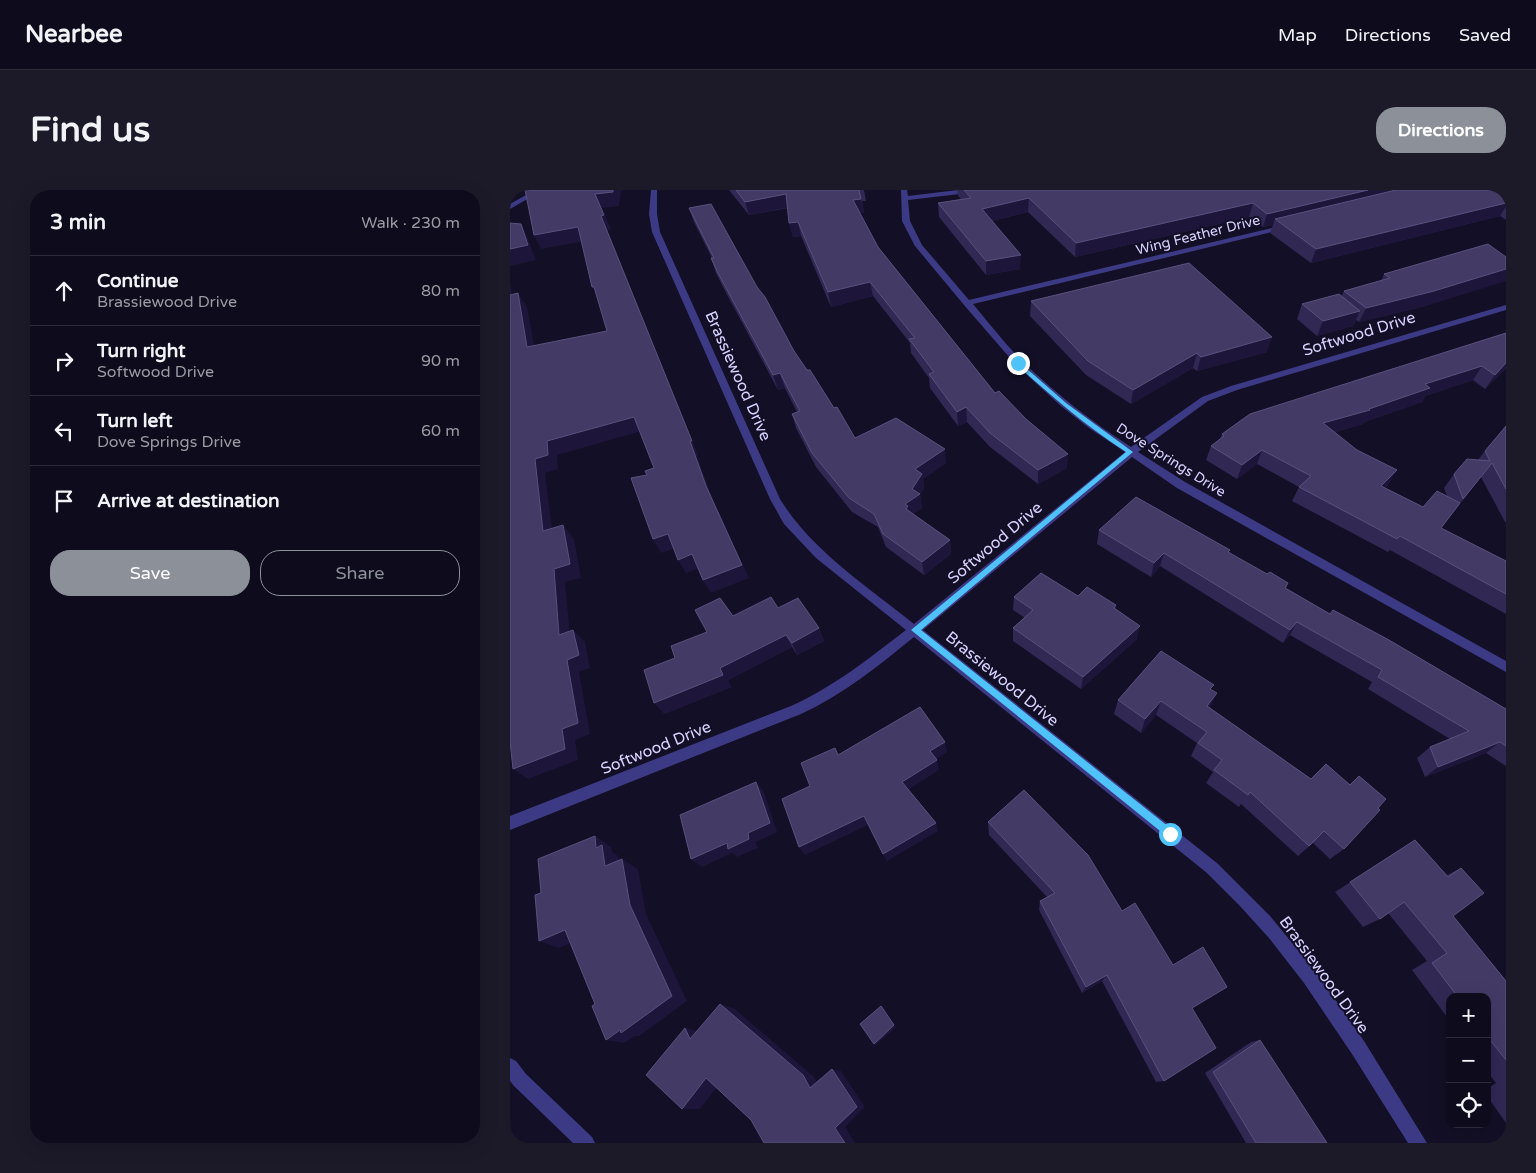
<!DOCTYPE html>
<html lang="en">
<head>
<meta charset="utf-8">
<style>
  body { margin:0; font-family:"Varela Round",sans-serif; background:#1c1929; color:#f1f3f6 }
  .controls { position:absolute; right:15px; bottom:15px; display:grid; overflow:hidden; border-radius:10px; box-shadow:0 5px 20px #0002 }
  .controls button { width:45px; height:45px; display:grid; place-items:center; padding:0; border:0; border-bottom:1px solid #2e2b3b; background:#0e0b1c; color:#f1f3f6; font:25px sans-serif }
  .stop { position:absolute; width:15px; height:15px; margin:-11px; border:4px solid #4fc3f7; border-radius:50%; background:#fff }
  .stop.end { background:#4fc3f7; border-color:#fff; box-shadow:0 1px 5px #0008 }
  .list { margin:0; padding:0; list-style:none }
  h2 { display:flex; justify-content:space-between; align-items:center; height:65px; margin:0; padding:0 20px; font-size:21px }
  h2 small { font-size:16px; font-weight:400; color:#9b9ba3 }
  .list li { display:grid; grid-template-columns:32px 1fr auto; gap:15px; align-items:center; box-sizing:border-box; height:70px; padding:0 20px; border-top:1px solid #2e2b3b }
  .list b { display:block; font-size:19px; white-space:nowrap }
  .list p { margin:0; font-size:16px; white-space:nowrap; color:#9b9ba3 }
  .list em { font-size:16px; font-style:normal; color:#9b9ba3 }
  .actions { display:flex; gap:10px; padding:15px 20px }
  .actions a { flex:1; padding:11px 0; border:1px solid #8c9099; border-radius:20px; text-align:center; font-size:18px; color:#8c9099 }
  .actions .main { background:#8c9099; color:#fff }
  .icon { flex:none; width:28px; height:28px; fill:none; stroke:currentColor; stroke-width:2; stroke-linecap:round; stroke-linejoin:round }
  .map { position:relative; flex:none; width:996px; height:953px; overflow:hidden; border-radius:20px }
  header { display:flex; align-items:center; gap:30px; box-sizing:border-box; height:70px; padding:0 25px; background:#0e0b1c; border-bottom:1px solid #2e2b3b }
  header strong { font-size:24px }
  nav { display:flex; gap:28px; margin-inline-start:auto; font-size:18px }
  .intro { display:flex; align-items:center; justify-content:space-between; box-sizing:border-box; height:120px; padding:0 30px }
  h1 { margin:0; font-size:35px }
  .button { padding:12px 22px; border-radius:20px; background:#8c9099; color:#fff; font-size:18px; font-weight:700 }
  main { display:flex; gap:30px; padding:0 30px }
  aside { flex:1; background:#0e0b1c; border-radius:20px; box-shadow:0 5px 20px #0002 }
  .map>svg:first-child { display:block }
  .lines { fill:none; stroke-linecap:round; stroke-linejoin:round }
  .minor { fill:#3d3a85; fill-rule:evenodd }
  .wall { fill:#312854 }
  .shaded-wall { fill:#1d163a }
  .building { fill:#433a66; stroke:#5a527e }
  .route { fill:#4fc3f7 }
  .labels { text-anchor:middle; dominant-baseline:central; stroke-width:4; stroke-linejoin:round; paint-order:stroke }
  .far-street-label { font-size:14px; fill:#d9d4ff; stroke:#130f26 }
  .street-label { font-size:16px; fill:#d9d4ff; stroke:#130f26 }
</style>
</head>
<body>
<header>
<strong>Nearbee</strong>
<nav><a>Map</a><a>Directions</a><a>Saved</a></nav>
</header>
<div class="intro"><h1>Find us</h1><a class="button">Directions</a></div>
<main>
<aside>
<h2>3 min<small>Walk · 230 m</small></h2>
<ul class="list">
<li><svg class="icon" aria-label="ahead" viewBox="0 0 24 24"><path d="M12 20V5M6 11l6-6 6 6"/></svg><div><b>Continue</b><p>Brassiewood Drive</p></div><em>80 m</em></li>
<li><svg class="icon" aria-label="right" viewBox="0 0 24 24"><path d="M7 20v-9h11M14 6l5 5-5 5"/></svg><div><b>Turn right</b><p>Softwood Drive</p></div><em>90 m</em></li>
<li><svg class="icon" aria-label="left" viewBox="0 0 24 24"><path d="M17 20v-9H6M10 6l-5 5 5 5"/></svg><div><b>Turn left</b><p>Dove Springs Drive</p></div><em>60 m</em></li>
<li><svg class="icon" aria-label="arrive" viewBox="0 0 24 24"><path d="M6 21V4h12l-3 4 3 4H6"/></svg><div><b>Arrive at destination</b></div></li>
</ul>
<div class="actions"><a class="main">Save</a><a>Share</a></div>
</aside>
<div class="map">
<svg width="996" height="953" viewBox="0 0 996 953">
  <rect width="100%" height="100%" fill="#130f26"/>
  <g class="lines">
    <path class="minor" d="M25 0H33L0 19V14Z
      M141 0H147V24L150 42 270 309C302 361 357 396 404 434L615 262 579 238 551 216 506 175 454 115 405 56 392 31 391 0H397L398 6 448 0H470L467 2 398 10 400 31 412 55 459 110 779 34V38L463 114C479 133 495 154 513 172 546 204 582 232 621 257L692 207 721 196 996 115V120L727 200 698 211 628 262 675 292 996 471V482L667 298 622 267 413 440 707 673 760 726 806 782 854 851 917 953H898L842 864 794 793 759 748 729 715 697 683 404 447C367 477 334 504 291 524L0 640V626L281 516C325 496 358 469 396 440L306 368 274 334 260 309 142 42 139 24Z
      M0 868 6 871 16 884 82 947 85 953H63L4 896 0 891Z"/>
  </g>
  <path class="wall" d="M219 0H354L356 11H352L354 23H350L368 57 485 203 557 278 528 294 480 257 457 232 448 236 420 198 419 188 401 163 400 153 363 106 321 117 291 46 283 47 279 33 278 18 239 25Z
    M447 0H996V30L990 26 801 73 760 43 763 35 753 37 739 27 565 67 518 22 482 31 510 79 476 85 429 27 428 13 451 9 448 6Z
    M179 18 247 97 284 161 345 248 436 273 413 289 414 298 410 304 412 318 403 324 440 350 441 364 414 385 376 357 368 337 342 322 306 277 286 238 282 224 287 222 275 198 268 200 213 97 206 83 201 68H202L184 32Z
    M874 84 916 116 849 132 846 130 843 136 807 146 787 129 792 114 831 107 834 101 871 91Z
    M521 111 757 162 687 181 683 178 621 214 576 185 520 126Z
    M996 143V178L975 199 963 190 915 206 912 212 854 232 853 234 825 242 878 295 875 298 913 317 937 306 934 298 944 284 968 270 975 261 996 236V332H995L971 287 931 338 996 371V424L880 360 878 362 782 311 789 297 747 274 727 289 696 270 701 256 710 249 712 244Z
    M589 340 719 363 757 384 778 393 776 398 820 424 996 519V576L976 563 915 587 907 568 920 557 940 549 858 499 862 492 780 445 773 453 650 376 641 387 587 354Z
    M568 406 606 415 605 419 627 449 571 499 503 451V438L515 428 503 420 504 407Z
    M268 418 309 438 314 451 287 465 282 457 218 490 221 497 154 524 165 468 197 442 223 426Z
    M701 500 700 518 801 589 840 594 849 586 868 618 834 659 820 669 803 653 788 666 731 614 729 617 696 593 703 582 681 566 687 553 646 525 631 543 604 524 608 510Z
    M478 632 612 721 682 818 654 891 646 892 592 791 572 803 529 720 530 711 537 707 479 645Z
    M905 650 937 685 951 678 943 726 996 791V933L977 906V899L986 893 977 881V807H940V831L902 780 917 771 878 723 870 729 853 737 825 702Z
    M750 850 817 953H736L695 883 741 852Z"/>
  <path class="shaded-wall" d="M103 0H111L109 16 92 18 101 39 97 40 188 265 187 266 203 310 239 388 201 403 193 390 196 296 91 26 85 4Z
    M858 0H909L765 29 763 35 753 37 757 24Z
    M276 4 280 17 239 25 235 12Z
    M519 8 518 22 473 33 472 19Z
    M351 9 354 23 345 24 343 10Z
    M743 13 739 27 565 67 566 53Z
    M996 13V16L990 26 801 73 806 59Z
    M288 32 291 46 283 47 279 33Z
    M11 34 18 49 26 70 0 76V59Z
    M68 37 75 51 31 59 24 45Z
    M511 65 510 79 476 85V71Z
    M996 79V91L916 116 849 132 856 118Z
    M0 91 4 120 0 113Z
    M360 92 363 106 321 117 318 102Z
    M8 103 17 117 27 172 17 157Z
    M850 121 843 136 807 146 813 131Z
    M762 147 757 162 687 181 691 167Z
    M687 163 683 178 621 214 623 200Z
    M996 173V178L975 199 985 185Z
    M972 176 963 190 915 206 912 212 854 232 853 234 806 247 813 233 859 219 915 194Z
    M270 183 275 198 268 200 263 185Z
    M456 217 457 232 448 236 447 222Z
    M124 227 132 241 47 265 48 279 35 283 44 355 33 341 25 269 37 251Z
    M435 259 436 273 413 289 414 298 410 304 412 318 400 326 398 332 395 314 402 299 405 279Z
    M752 260 747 274 727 289 732 275Z
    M558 264 557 278 528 294V280Z
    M887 280 878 295 863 310 871 296Z
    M53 335 64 349 71 388 55 392 61 457 49 445 44 379Z
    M158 344 166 358 151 363 143 349Z
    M440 350 441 364 414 385 412 372Z
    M654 363 650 376 641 387 644 373Z
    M182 364 190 378 176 383 168 370Z
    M787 432 780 445 773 453 780 440Z
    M630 436 627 449 571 499 573 487Z
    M309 438 314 451 287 465 282 453Z
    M63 440 75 452 80 478 69 482 80 544 65 550 68 570 18 589 3 579 52 539 57 470Z
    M276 445 282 457 218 490 221 497 154 524 144 513 210 478Z
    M707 503 700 518 697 516Z
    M651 511 646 525 631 543 635 529Z
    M435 552 437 562 423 571 420 561Z
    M990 552 976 563 915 587 928 577Z
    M427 570 429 580 395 602 392 592Z
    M246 592 254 602 267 642 246 652 248 658 227 667 222 663 192 677 181 669Z
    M354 626 358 635 295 665 289 657Z
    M426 633 428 641 377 671 373 664Z
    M85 646 101 657 102 662 108 666 112 685 95 676 86 658Z
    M112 669 128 679 136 724 177 811 129 846H125L114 853 96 850 120 715Z
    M55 740 74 747 49 758 29 751Z
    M597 785 592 791 572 803 576 797Z
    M210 814 225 819 304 887 311 899 300 898Z
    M371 816 373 817 386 837 366 855 364 854Z
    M175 838 192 842 180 849Z
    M322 879 331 881 355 917 335 937 345 953H335L325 938Z
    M196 888 213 889 190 919H172Z"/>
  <path class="building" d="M15 0H103V2L85 4 94 25 91 26 182 251H180L196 296 232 375 193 390 182 364 168 370 158 344 143 349 121 288 137 285 135 281 144 278 124 227 37 251 38 265 25 269 33 341 53 335 60 374 44 379 49 445 63 440 69 465 57 470 68 533 52 539 55 559 3 579 0 551V105L8 103 17 157 97 141 84 97H82L68 37 24 45Z
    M226 0H349L351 9 343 10 368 57 485 203 489 201 516 229 558 264 528 280 480 243 456 217 447 222 419 184 424 182 399 149 405 148 360 92 318 102 288 32 279 33 276 4 235 12Z
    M454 0H858L757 24 743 13 566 53 519 8 472 19 511 65 476 71 428 13 461 8Z
    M886 0H996V13L806 59 765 29Z
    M201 14 247 97 255 107 284 161 297 180H300L324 218 327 217 345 248 386 228 435 259 405 279 412 284 402 299 410 304 395 314 398 316 396 319 440 350 412 372 373 344 364 324 339 308 302 263 282 224 290 221 270 183 263 185 208 83 201 68H204L179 18Z
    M0 33 11 34 18 55 0 59Z
    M978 54 996 67V79L924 101 856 118 834 101 880 88 874 84Z
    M679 73 762 147 691 167 687 163 623 200 578 171 521 111Z
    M829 104 850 121 813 131 792 114Z
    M996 143V173L985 185 972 176 915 194 920 198 859 219 860 220 813 233 847 260 887 280 871 296 913 317 927 301 950 313 931 338 996 371V404L890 346 887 349 789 297 801 286 752 260 732 275 701 256 714 246 712 244 740 224Z
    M996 236V299L982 273 953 309 944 284 957 269 980 271 975 261Z
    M626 307 720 360 718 362 757 384 760 382 778 393 775 398 820 424 823 420 879 450 996 519V556L990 552 928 577 920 557 959 541 868 487 872 480 787 432 780 440 654 363 644 373 589 340Z
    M531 383 568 406 577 397 606 415 604 418 630 436 573 487 503 438 523 420 504 407Z
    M261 407 268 418 288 408 309 438 282 453 276 445 210 478 213 485 144 513 134 480 165 468 161 456 197 442 185 420 210 408 223 426Z
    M651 461 704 495 700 499 707 503 697 516 801 589 816 574 840 595 849 586 876 609 868 618 870 620 834 659 814 641 799 656 740 602 738 605 704 580 712 570 688 553 697 542 651 511 635 529 608 510Z
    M410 517 435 552 420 561 427 570 392 592 426 633 373 664 354 626 289 657 272 609 300 596 291 573 325 558 328 565Z
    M246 592 260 633 238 643 239 649 218 659 217 653 181 669 170 625Z
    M514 600 578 665 612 721 625 713 663 775 693 757 717 797 682 818 706 858 654 891 597 785 576 797 530 711 545 703 478 632Z
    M85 646 86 658 92 655 95 676 112 669 120 715 162 806 111 843 110 840 96 850 82 816 85 814 55 740 29 751 25 705 31 703 28 669Z
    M905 650 938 687 951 678 974 703 943 726 996 791V870L977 846V807H948L922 773 937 763 894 712 870 729 840 692Z
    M210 814 293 885 300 898 322 879 347 917 325 938 335 953H254L241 930 196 888 172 919 136 885 175 838 180 849Z
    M371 816 384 835 364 854 350 834Z
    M750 850 817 953H746L703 882Z"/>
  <path class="route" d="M508 171 556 213 623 262 411 440 664 641 665 644 660 649 401 440 616 262C576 236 541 206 506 174Z"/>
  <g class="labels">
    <g class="far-street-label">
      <text transform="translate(688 45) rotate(-14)">Wing Feather Drive</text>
      <text transform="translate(661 270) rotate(32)">Dove Springs Drive</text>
    </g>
    <g class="street-label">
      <text transform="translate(849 144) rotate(-17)">Softwood Drive</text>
      <text transform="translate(228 186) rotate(66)">Brassiewood Drive</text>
      <text transform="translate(485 353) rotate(-40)">Softwood Drive</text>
      <text transform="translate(492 489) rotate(39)">Brassiewood Drive</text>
      <text transform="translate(146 558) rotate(-22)">Softwood Drive</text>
      <text transform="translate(814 785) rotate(54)">Brassiewood Drive</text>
    </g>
  </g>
</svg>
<div class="controls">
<button>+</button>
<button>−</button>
<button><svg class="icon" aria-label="locate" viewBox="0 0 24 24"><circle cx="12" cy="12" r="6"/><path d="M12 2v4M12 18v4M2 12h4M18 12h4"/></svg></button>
</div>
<div class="stop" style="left:660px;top:644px"></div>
<div class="stop end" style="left:508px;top:173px"></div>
</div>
</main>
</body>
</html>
